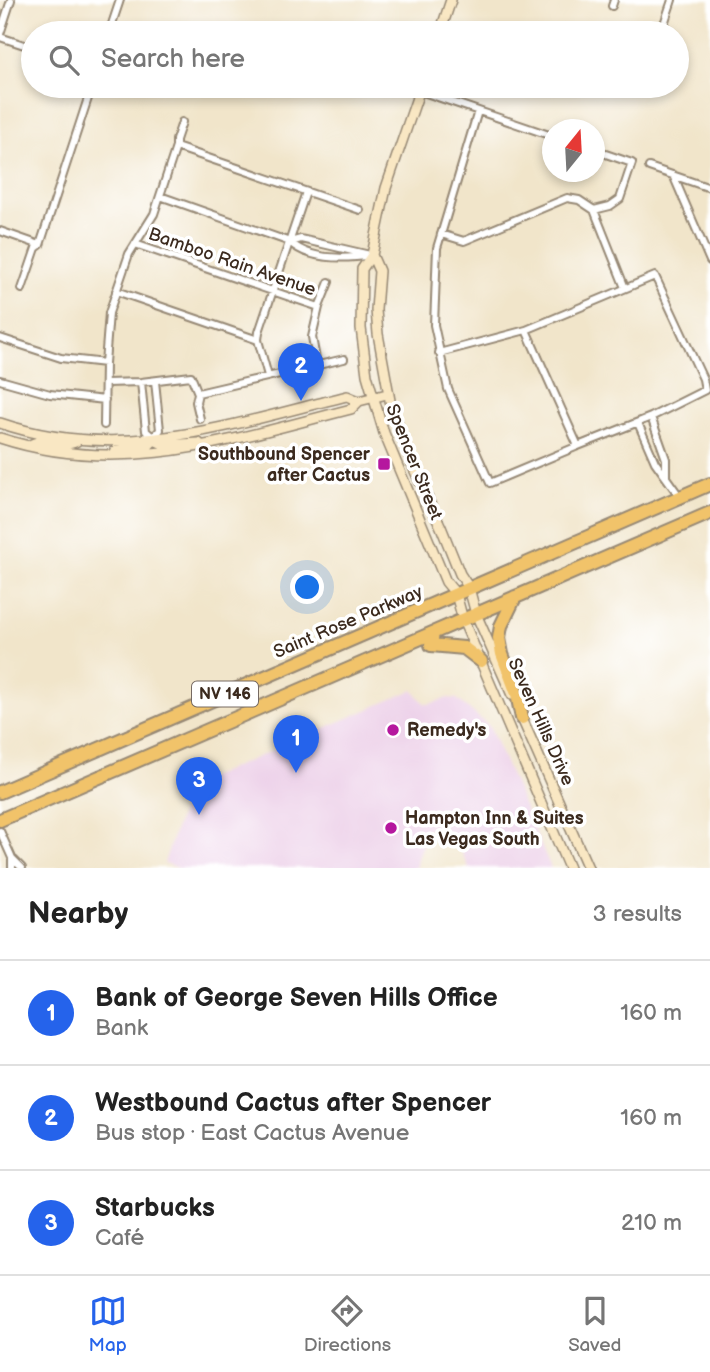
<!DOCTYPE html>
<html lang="en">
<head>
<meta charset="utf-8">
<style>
  body { margin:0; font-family:"Balsamiq Sans",sans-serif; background:#f2f2f2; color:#222 }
  .compass { position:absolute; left:542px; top:119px; width:63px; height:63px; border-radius:50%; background:#fff; box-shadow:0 4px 10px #0003; rotate:18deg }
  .you { position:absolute; left:308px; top:588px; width:24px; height:24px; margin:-18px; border:5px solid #fff; border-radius:50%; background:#1a73e8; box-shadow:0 0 0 10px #1a73e833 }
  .badge { display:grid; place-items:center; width:46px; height:46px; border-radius:50%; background:#2563eb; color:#fff; font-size:23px; font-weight:700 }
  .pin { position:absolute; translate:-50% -58px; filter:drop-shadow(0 2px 4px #0008) }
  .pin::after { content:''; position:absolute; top:37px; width:24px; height:21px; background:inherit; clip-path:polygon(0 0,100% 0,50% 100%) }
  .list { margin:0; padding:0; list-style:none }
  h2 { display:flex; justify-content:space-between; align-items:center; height:91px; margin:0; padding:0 28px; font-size:30px }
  h2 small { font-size:23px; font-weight:400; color:#767676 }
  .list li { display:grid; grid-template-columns:46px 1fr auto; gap:21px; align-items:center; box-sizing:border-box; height:105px; padding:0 28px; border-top:2px solid #e0e0e0 }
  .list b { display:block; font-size:26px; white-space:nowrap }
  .list p { margin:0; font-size:23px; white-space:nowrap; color:#767676 }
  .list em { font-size:23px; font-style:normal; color:#767676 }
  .icon { flex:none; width:38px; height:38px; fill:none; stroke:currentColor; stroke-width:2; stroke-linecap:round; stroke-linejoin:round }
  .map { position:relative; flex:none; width:710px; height:868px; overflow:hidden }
  .search { position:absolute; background:#fff; box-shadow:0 4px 10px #0003; left:21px; right:21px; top:21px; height:77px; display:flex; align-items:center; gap:18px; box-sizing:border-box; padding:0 24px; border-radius:38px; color:#767676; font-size:26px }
  .sheet { height:406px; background:#fff }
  nav { display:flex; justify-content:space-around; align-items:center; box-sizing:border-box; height:98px; border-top:2px solid #e0e0e0; background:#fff; font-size:19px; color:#767676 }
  nav a { display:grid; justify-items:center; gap:4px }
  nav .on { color:#2563eb }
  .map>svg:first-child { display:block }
  .built { fill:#edd1e9 }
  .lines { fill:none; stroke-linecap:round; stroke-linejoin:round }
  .street-casing { stroke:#968874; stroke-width:10 }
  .secondary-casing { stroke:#968874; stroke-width:12 }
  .highway-casing { stroke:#968874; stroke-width:16 }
  .street { stroke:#fff; stroke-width:6 }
  .secondary { stroke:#f9e7c3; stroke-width:9 }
  .highway { stroke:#f1c36a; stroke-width:12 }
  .poi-dot { fill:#b5179e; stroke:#fff; stroke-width:2.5 }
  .labels { text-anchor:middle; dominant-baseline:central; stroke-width:7; stroke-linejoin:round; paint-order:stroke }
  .shield { fill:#fff; stroke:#766a62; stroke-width:2 }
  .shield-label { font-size:16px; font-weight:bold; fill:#3b2a1e }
  .street-label { font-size:18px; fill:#3b2a1e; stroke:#fff }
  .poi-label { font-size:18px; font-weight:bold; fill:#3b2a1e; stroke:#fff; text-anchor:start }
</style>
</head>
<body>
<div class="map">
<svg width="710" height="868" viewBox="0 0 710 868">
  <rect width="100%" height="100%" fill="#fff"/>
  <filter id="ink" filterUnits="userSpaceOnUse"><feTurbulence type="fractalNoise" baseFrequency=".0143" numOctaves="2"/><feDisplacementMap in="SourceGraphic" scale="14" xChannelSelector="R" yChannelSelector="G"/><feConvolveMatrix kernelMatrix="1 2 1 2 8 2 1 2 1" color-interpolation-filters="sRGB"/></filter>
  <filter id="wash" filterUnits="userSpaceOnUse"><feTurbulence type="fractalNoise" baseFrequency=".00686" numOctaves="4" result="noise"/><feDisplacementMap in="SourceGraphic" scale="28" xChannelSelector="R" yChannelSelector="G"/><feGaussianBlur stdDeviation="1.57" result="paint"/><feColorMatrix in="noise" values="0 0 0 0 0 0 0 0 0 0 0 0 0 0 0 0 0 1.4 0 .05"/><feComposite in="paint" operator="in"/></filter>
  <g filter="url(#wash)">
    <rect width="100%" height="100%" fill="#f1e5ca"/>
    <path class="built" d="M413 690 424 703 429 704 448 698 457 699 489 726 551 868H469L455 838 428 828 415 868H179L164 863 190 786Z"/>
  </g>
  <g filter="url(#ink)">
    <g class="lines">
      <defs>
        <path id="street" d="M612 6 614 0
          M664 24 672 0
          M109 33 120 0
          M0 34 11 0
          M0 37 33 48
          M420 91 552 136
          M478 111 437 248 434 325 448 389 490 483 578 446
          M176 147 360 210
          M649 167 710 188
          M673 175 710 261
          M160 196 290 242C310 261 346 259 372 255
          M594 210 625 288
          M0 231 40 245
          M441 234 464 241 567 198 579 200 594 210 610 206 620 199 632 163 594 150
          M290 242 301 239 370 255
          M135 244 319 307
          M655 276 703 379 705 390 651 417 578 446 526 330Z
          M22 289 36 248 40 245 92 86
          M116 291 258 340
          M0 338 61 358 105 363
          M439 353 526 330
          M317 365 312 337 319 307 329 282
          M268 376 258 340 259 332 306 192
          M0 380 50 394 105 400
          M141 382 146 431 154 438
          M106 383 141 382 191 376 198 393 196 402 200 419
          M198 393 344 359
          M651 417 666 459V476
          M638 423 655 462 680 497
          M104 425 105 363 109 313 129 254 154 214 176 147V140L182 122
          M154 436 160 430 155 381
          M0 831 12 858V868
          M12 858 22 868"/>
        <path id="secondary" d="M440 33 451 0
          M421 86 386 188 372 255 362 269 361 328 367 375 384 433 446 582 456 594 463 620 569 868
          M372 255 379 271 376 310 378 334 391 406 414 469 441 527 460 574 469 588 476 614 512 695
          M0 423C121 464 229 425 347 396L359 401
          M0 438C122 478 233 439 351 409L359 401 387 394
          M29 446C43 435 61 450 77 441
          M116 450 147 447 154 440 165 445 199 443
          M520 714 588 868"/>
        <path id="highway" d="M515 597 501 626 499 638 502 654 517 694 522 718
          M433 633 431 645 464 648 481 661
          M0 792 710 484
          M0 820 710 513"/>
      </defs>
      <use href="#street" class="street-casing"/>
      <use href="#secondary" class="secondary-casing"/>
      <use href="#highway" class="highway-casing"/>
      <use href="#street" class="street"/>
      <use href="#secondary" class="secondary"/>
      <use href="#highway" class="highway"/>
    </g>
  </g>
  <g class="poi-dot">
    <rect x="377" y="457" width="14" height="14" rx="3.5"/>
    <circle cx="393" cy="730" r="7"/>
    <circle cx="391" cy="828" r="7"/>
  </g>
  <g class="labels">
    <rect class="shield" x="192" y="681.5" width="66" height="25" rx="5"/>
    <g class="shield-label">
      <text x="225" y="694">NV 146</text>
    </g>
    <g class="street-label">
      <text transform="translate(232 262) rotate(19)">Bamboo Rain Avenue</text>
      <text transform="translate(414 462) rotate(68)">Spencer Street</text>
      <text transform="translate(348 622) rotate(-23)">Saint Rose Parkway</text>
      <text transform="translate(541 722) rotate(66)">Seven Hills Drive</text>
    </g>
    <g class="poi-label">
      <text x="370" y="454" text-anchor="end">Southbound Spencer<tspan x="370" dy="21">after Cactus</tspan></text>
      <text x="407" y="730">Remedy's</text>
      <text x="405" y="818">Hampton Inn &amp; Suites<tspan x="405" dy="21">Las Vegas South</tspan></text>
    </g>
  </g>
</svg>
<svg class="compass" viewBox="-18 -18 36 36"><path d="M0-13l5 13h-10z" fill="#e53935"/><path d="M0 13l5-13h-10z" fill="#767676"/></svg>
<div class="you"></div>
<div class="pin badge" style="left:296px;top:773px">1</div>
<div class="pin badge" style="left:301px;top:401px">2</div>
<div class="pin badge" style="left:199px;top:815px">3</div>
<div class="search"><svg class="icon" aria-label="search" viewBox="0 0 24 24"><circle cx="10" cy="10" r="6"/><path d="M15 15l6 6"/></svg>Search here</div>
</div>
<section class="sheet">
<h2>Nearby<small>3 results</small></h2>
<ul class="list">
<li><span class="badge">1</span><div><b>Bank of George Seven Hills Office</b><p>Bank</p></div><em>160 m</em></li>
<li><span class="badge">2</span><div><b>Westbound Cactus after Spencer</b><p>Bus stop · East Cactus Avenue</p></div><em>160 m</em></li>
<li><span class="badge">3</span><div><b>Starbucks</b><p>Café</p></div><em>210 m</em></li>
</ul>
</section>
<nav>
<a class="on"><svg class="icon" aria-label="map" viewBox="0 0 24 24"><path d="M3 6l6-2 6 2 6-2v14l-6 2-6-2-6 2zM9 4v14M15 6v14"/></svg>Map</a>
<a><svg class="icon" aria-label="directions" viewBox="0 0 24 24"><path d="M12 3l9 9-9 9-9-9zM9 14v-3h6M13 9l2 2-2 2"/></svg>Directions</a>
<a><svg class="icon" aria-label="saved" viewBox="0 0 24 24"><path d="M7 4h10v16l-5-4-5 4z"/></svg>Saved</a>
</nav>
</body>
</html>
